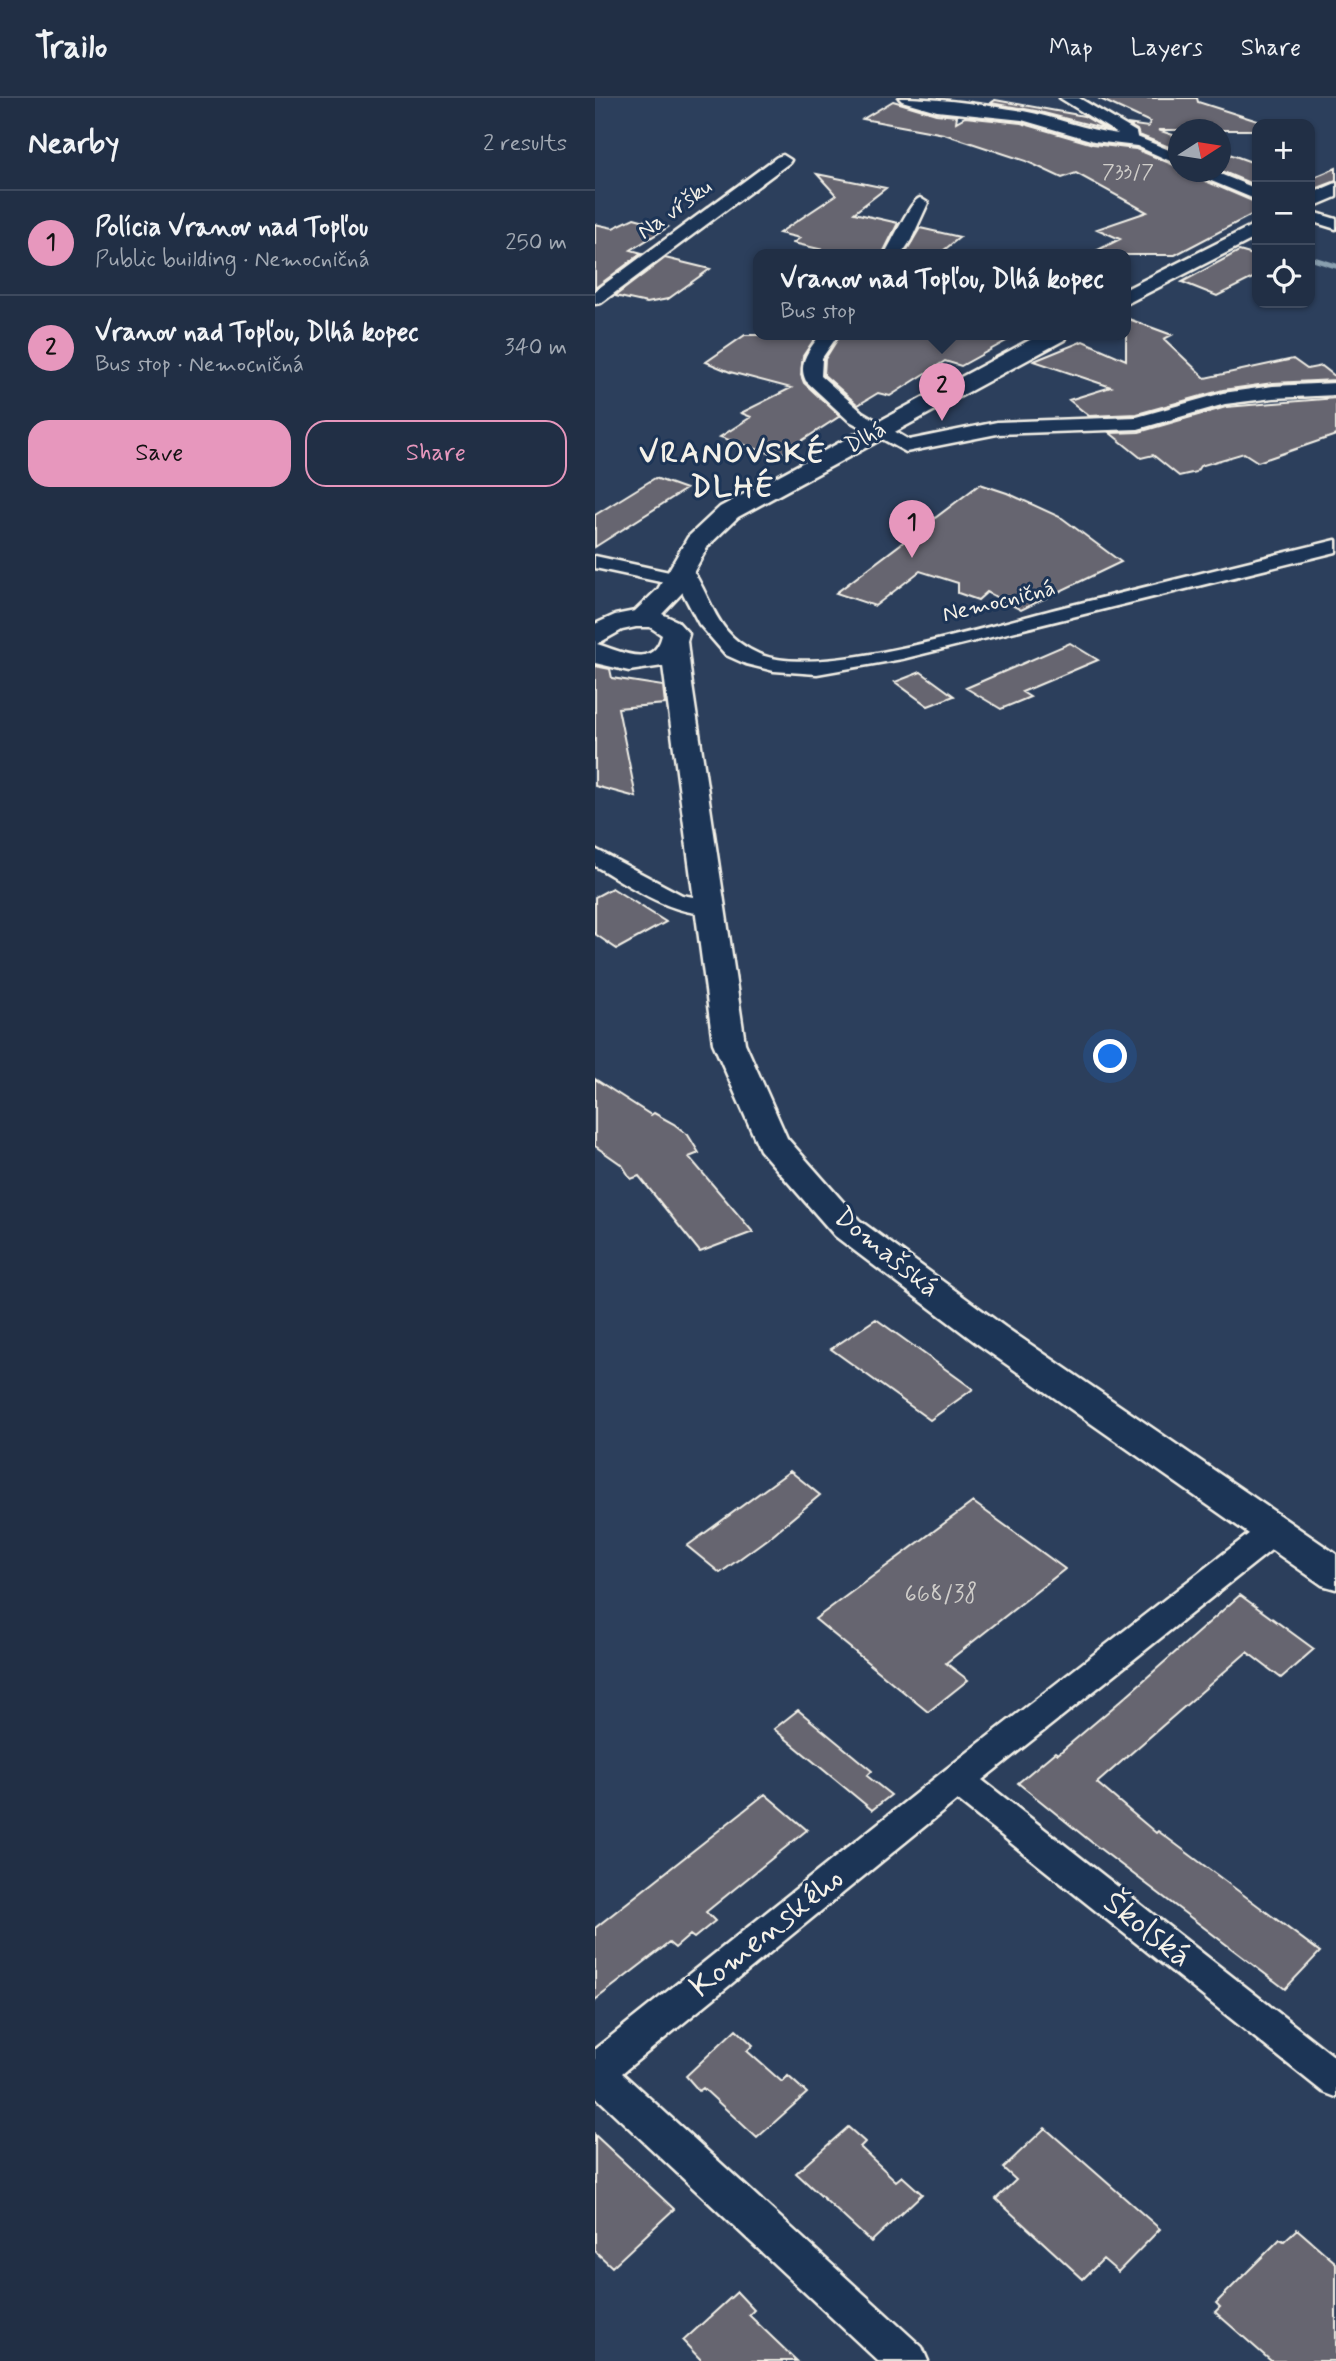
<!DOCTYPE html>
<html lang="en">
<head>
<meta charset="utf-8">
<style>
  body { margin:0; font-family:Mynerve,sans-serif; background:#2d3b50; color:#f1f3f6 }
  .controls { position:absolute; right:21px; top:21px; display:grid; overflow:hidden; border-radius:14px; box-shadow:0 2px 5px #0004 }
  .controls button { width:63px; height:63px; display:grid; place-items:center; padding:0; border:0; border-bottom:2px solid #3e4a5e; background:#212f45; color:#f1f3f6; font:35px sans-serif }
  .compass { position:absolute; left:573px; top:21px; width:63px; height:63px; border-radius:50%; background:#212f45; box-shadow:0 2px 5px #0004; rotate:78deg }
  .you { position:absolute; left:516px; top:959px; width:24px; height:24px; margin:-18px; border:5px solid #fff; border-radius:50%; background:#1a73e8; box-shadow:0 0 0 10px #1a73e833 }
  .badge { display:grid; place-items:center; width:46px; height:46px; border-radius:50%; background:#e797bd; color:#111; font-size:23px; font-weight:700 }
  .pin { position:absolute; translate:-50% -58px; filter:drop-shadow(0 2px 4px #0008) }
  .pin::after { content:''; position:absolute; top:37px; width:24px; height:21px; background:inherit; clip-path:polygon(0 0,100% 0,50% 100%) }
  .popup { position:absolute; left:158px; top:151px; width:378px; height:91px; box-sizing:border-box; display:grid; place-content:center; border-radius:14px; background:#212f45; filter:drop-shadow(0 2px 5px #0005); font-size:23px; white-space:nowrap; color:#a2a9b3 }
  .popup b { font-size:26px; color:#f1f3f6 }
  .popup::after { content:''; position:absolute; left:50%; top:100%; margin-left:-14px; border:14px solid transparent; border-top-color:#212f45 }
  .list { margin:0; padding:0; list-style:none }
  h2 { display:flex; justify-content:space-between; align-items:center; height:91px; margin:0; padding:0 28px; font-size:30px }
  h2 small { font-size:23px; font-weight:400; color:#a2a9b3 }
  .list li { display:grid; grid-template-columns:46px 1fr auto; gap:21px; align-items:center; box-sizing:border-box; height:105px; padding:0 28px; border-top:2px solid #3e4a5e }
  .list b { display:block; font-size:26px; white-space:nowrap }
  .list p { margin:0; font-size:23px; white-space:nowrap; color:#a2a9b3 }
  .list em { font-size:23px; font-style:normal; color:#a2a9b3 }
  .actions { display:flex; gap:14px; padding:21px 28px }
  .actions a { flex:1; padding:16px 0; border:2px solid #e797bd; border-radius:21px; text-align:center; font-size:24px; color:#e797bd }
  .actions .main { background:#e797bd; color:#111 }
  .icon { flex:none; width:38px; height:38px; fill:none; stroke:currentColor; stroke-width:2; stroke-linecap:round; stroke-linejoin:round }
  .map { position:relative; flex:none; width:741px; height:2263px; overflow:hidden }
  header { display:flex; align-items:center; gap:42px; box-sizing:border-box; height:98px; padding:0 35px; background:#212f45; border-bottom:2px solid #3e4a5e }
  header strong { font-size:33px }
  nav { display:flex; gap:38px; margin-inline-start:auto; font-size:24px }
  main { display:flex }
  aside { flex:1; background:#212f45 }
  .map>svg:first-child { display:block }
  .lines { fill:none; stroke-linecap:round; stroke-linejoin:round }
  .stream { stroke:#899faf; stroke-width:5 }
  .building { fill:#666570; stroke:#f4f1e8; stroke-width:2 }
  .minor-casing { stroke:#f4f1e8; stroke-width:5 }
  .tertiary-casing { stroke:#f4f1e8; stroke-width:5 }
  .minor { fill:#1d3557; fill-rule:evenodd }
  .tertiary { fill:#1d3557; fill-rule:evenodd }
  .labels { text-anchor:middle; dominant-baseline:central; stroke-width:6; stroke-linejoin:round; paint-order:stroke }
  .far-number-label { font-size:21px; fill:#d0ceca }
  .far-street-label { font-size:23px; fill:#f4f1e8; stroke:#1d3557 }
  .number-label { font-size:24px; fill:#d0ceca }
  .street-label { font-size:28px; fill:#f4f1e8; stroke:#1d3557 }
  .far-district-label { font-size:30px; font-weight:bold; letter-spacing:2px; fill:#f4f1e8; stroke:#1d3557 }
  .near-street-label { font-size:33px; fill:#f4f1e8; stroke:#1d3557 }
</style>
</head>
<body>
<header>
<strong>Trailo</strong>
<nav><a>Map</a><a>Layers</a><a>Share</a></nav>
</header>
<main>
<aside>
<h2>Nearby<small>2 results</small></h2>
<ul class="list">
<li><span class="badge">1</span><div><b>Polícia Vranov nad Topľou</b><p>Public building · Nemocničná</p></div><em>250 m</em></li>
<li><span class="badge">2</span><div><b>Vranov nad Topľou, Dlhá kopec</b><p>Bus stop · Nemocničná</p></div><em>340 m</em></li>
</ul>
<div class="actions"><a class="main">Save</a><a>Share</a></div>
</aside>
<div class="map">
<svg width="741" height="2263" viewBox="0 0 741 2263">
  <rect width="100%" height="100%" fill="#2c3f5c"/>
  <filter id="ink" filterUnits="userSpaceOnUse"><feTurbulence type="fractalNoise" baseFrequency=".0143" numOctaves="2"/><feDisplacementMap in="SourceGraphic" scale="14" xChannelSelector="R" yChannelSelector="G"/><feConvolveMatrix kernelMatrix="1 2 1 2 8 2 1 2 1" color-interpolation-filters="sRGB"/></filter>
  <g filter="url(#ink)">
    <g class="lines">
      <path class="stream" d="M445 18 465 21 492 31
        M519 46 536 55
        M658 147 662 148
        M715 160 741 168"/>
    </g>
    <path class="building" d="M503 0H602L603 4 672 26H662V32H563L584 39V53L544 37 542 32 532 26 553 29 555 24Z
      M400 2 489 18 511 31 441 13 396 5Z
      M298 3 341 16 362 18 361 24 370 19 426 25 498 46 541 51 584 69V74H597L601 79 662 105V114L580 157H493L525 141 502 131 552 114 481 75 467 80 431 63 349 36 268 21Z
      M626 53 662 66V88L626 73Z
      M741 70V83L715 93V81Z
      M222 76 291 90 259 115 303 125 287 157H250L198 145 205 140 184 135 241 97Z
      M39 120 73 129 36 152 47 155 0 190V126L18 130Z
      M325 130 365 139 343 157H309Z
      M644 153 662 158V178L622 198 587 184Z
      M70 160 115 171 73 201 52 205 20 198Z
      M531 220 577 237 569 241 610 280 698 261 712 271 727 268 741 279V282L678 285 628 292 542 316 494 318 474 302 516 289 439 263 488 243 531 262Z
      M150 237H222L208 258 206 277 209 285 245 318 183 358 125 339 156 319 146 315 196 290 135 274 111 264Z
      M245 237H422L366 268 350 263 295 298 283 295 263 307 229 277 230 261Z
      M741 300V337L663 364 649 355 605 368 601 374 584 378 558 357 546 360 515 335 544 334 631 309Z
      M60 380 91 391 0 449V417Z
      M385 386 412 395 467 420 526 464 426 512 392 494 383 502 363 495V485L325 473 280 508 241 495Z
      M475 545 503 562 427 594 435 599 406 611 371 590Z
      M0 568 15 571 17 580 68 588 70 606 23 610 41 699 0 688Z
      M326 574 359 598 333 608 300 584Z
      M17 790 71 824 22 851 0 836V799Z
      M0 981 56 1017 59 1015 79 1026 93 1037 104 1055 94 1059 158 1134 105 1154 44 1078 36 1081 27 1067 0 1048Z
      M281 1221 378 1291 335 1322 236 1251Z
      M195 1373 225 1397 176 1438 125 1475 92 1448Z
      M378 1404 470 1471 351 1565 373 1582 333 1614 220 1521Z
      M645 1497 719 1551 686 1580 652 1554 502 1685 561 1735 563 1733 725 1854 690 1891 500 1747 423 1685 460 1654 463 1656 522 1606Z
      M203 1612 277 1673 272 1678 296 1697 277 1712 179 1631Z
      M170 1696 212 1732 111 1814 120 1823 99 1840 95 1837 80 1850 74 1845 0 1902V1830Z
      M141 1931 158 1947 152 1953 187 1984 193 1978 212 1995 162 2040 108 1990 104 1993 91 1978Z
      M253 2029 270 2044 265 2049 301 2083 307 2078 327 2096 276 2144 201 2075Z
      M450 2030 565 2131 523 2174 508 2161 488 2181 401 2101 421 2082 408 2070Z
      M0 2037 79 2111 17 2169 0 2153Z
      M702 2131 741 2165V2263H676L620 2214 625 2209 621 2205 685 2141 689 2143Z
      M142 2194 159 2212 154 2217 202 2263H107L88 2243Z"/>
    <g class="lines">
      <defs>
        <path id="minor" d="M304 0C342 0 391 7 428 13 460 19 490 32 523 36L465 0H484L541 34 542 39 584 56V67L542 48 499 43 427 22 342 13 307 3Z
          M188 57 196 62 194 65 6 205 0 206V193L182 59Z
          M600 74H620L662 91V102L602 77Z
          M325 100 333 105 316 142 306 157H289C297 145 315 103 325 100Z
          M715 113 741 121V131L715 123Z
          M225 237H243L227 260 226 278 267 314 314 342 402 324 542 319 628 295 678 288 741 285V297L678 300 630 306 543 331 402 336 311 354 253 322 211 283C202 265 215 251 225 237Z
          M741 442V454L307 561 222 576 179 573 151 566 131 557 104 526 84 488 0 470V458L79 475 77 471 80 467H94C119 502 118 536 164 556 226 582 399 526 469 509 559 487 650 464 741 442Z
          M0 751 87 797 126 804 129 809 126 814C84 824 34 787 0 768Z
          M679 1421 690 1425 695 1433 690 1441 387 1682 741 1960V1999L728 1994 362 1702 27 1975 327 2249 333 2263H283L0 1998V1951L350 1672 668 1425Z"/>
        <path id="tertiary" d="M741 85V99L715 110V96Z
          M662 125V139L531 206V191Z
          M444 237H472L469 242 143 419 113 448 87 495 67 516 82 523 94 536 92 543 97 587 150 945 192 1040 264 1122 410 1229 741 1456V1491L727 1487 384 1247 240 1138 165 1052 118 945 68 568 34 573 0 565V526L20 517 40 513 63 491 93 439 125 409ZM41 529H55L67 537C58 573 24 552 2 546L27 532Z"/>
      </defs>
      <use href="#minor" class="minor-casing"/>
      <use href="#tertiary" class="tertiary-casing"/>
      <use href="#minor" class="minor"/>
      <use href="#tertiary" class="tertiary"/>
    </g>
  </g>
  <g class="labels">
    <g class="far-number-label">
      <text x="533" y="74">733/7</text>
    </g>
    <g class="far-street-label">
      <text transform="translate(80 112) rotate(-36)">Na vŕšku</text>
      <text transform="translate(271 340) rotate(-29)">Dlhá</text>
      <text transform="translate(404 504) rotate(-14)">Nemocničná</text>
    </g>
    <g class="number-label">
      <text x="346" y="1496">668/38</text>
    </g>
    <g class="street-label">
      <text transform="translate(291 1155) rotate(39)">Domašská</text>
    </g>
    <g class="far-district-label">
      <text x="138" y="355">VRANOVSKÉ<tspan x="138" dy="34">DLHÉ</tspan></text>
    </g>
    <g class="near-street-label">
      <text transform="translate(552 1832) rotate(38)">Školská</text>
      <text transform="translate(172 1835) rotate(-39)">Komenského</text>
    </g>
  </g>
</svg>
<div class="controls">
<button>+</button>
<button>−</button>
<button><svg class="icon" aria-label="locate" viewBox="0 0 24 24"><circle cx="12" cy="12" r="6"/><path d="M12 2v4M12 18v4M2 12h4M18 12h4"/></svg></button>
</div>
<svg class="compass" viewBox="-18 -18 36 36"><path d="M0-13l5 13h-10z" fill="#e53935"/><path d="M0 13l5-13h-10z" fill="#a2a9b3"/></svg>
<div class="you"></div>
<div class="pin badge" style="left:317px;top:460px">1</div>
<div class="pin badge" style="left:347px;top:323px">2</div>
<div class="popup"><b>Vranov nad Topľou, Dlhá kopec</b>Bus stop</div>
</div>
</main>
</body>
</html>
